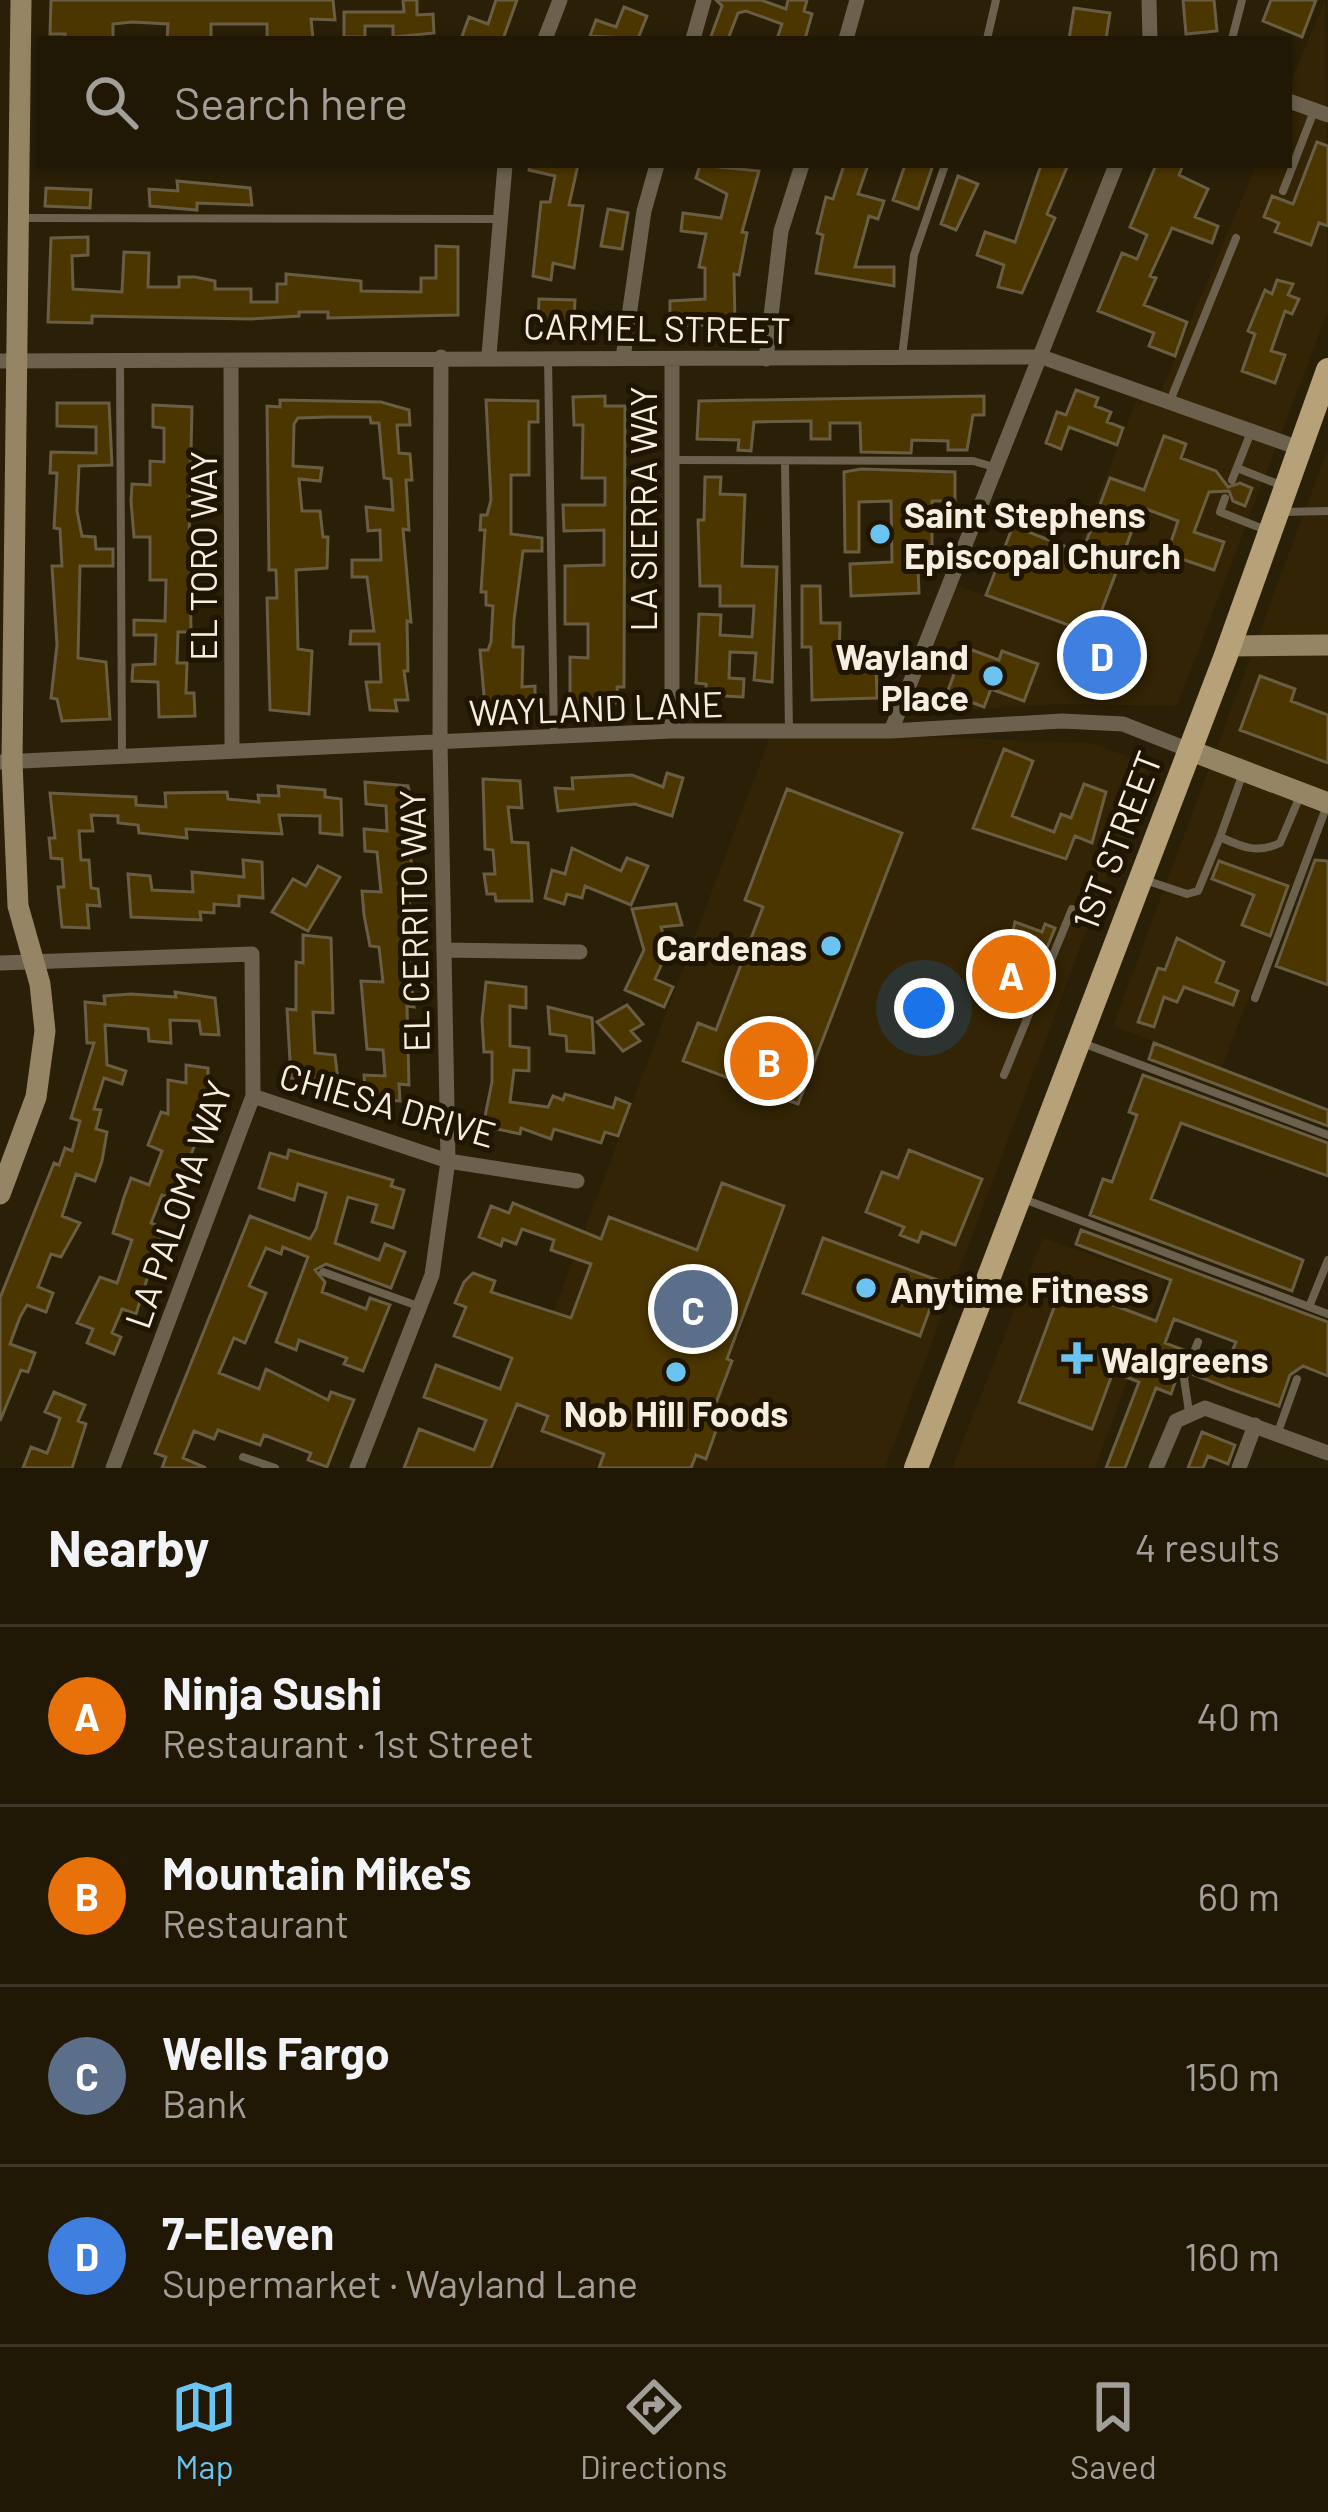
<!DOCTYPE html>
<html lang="en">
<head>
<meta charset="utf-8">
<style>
  body { margin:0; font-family:Barlow,sans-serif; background:#28200f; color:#f1f3f6 }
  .you { position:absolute; left:924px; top:1008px; width:42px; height:42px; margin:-30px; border:9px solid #fff; border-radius:50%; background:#1a73e8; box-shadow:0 0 0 18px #1a73e833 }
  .badge { display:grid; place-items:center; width:78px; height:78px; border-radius:50%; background:#6bc3f2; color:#fff; font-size:39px; font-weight:700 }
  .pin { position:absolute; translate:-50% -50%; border:6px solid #fff; box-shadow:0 3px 12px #0006 }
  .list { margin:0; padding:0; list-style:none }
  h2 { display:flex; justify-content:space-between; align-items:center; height:156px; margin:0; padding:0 48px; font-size:51px }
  h2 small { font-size:39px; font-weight:400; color:#a29f9a }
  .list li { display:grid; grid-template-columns:78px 1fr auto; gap:36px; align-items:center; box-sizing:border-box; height:180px; padding:0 48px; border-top:3px solid #3d3627 }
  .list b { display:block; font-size:45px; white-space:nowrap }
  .list p { margin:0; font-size:39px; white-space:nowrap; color:#a29f9a }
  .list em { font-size:39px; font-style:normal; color:#a29f9a }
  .icon { flex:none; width:66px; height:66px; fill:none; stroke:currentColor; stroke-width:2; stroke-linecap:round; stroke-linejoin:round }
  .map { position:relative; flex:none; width:1328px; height:1468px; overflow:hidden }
  .search { position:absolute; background:#201705; box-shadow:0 3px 9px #0004; left:36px; right:36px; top:36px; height:132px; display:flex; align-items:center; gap:30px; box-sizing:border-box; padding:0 42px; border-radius:0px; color:#a29f9a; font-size:45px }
  .sheet { height:876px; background:#201705 }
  nav { display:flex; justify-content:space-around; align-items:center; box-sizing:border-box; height:168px; border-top:3px solid #3d3627; background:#201705; font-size:33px; color:#a29f9a }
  nav a { display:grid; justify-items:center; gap:6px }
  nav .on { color:#6bc3f2 }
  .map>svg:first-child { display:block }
  .built { fill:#322404 }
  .building { fill:#4c3600; stroke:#695d44; stroke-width:3 }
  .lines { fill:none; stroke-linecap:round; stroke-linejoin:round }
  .lane { stroke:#6b614d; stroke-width:8 }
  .street { stroke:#6b614d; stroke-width:15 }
  .secondary { stroke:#968565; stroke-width:21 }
  .primary { stroke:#b6a178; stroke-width:24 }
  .poi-dot { fill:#6bc3f2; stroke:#201501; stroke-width:4.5 }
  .labels { text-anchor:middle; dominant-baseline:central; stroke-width:10; stroke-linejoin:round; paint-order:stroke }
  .street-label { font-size:36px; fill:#f6efe1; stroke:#201501 }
  .poi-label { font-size:36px; font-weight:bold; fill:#f6efe1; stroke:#201501; text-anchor:start }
</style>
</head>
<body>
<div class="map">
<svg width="1328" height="1468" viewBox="0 0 1328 1468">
  <rect width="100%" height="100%" fill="#2a1f07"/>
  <path class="built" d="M1325 0 1328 311 1177 706 1058 704 903 714 951 583 1049 620 1140 391 1159 397 1256 165H1289V86Z
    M1328 448V792L1222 1067 1113 1026Z
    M772 731 1091 743 1149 764 885 1468H495Z
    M1043 1238 1165 1280 1095 1468H952Z"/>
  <path class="building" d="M51 0H333L335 20 311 19 313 38 267 39V24H211V39H167L168 24 132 22 113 24V39H64L65 34H50Z
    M403 0H417V15L433 14 434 33 393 37V26H365V37H344V12H404Z
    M496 0H517L503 39H461L469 17 488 24Z
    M716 0H761L786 9 788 0H807L804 11 812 14 805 39H777L782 24 746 11 738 13 728 39H710L722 6Z
    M1183 0H1214L1217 31 1186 34Z
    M1271 0H1316L1302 37 1263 21Z
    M624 7 647 16 639 36 643 39 590 36 596 20 616 27Z
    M1074 8 1110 13 1106 39H1069Z
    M1317 142 1328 146V226L1319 223 1311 245 1275 232 1279 223 1264 217 1272 196 1293 204Z
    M530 165H578L569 205 583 206 574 268 553 263 551 280 533 276 541 202H550L555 176 529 170Z
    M700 165 759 171 742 232 747 233 739 275 734 274 735 324 670 326V301L705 299V268L699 267 706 234 681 231 683 213 721 218 727 194 696 178Z
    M844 165H868L858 194 884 201 878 219 869 216 855 267H894V286L816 273 823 235 817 233 826 197 833 199Z
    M905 165H933L918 209 893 200Z
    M1041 165H1068L1047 214 1055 218 1022 293 998 287 1004 265 977 255 985 232 1015 242Z
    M1156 165H1183L1179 175 1208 189 1195 217 1218 226 1212 243 1172 228 1150 276 1156 278 1144 305 1187 322 1175 356 1149 346 1154 333 1098 311 1122 253 1137 259 1147 235 1130 227Z
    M958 176 978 184 956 230 941 224Z
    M177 181 250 188 252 205 197 203V210L150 206 149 189 178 191Z
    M46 188 91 190 90 208 45 206Z
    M608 209 628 213 622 249 601 246Z
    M88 237V255L72 256 73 289 122 292 124 252 149 253 148 287H179V277H195L215 281V289H251V302H277V284H286V274L361 281V291L421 292V278H436V246L458 247V315L328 318V312H299V316L251 319 92 316V323L48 322 51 238Z
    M1277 280 1293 284 1288 295 1299 299 1292 314 1285 311 1271 351 1285 355 1275 383 1242 371 1255 334 1248 331 1265 290 1272 294Z
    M539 299 575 300 574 321 538 320Z
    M1076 390 1098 398 1095 406 1111 412 1107 422 1123 428 1117 445 1069 427 1061 449 1046 443 1057 412 1066 415Z
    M605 396V406H625L624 687H617L618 703 570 705V657L588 658V624H565V566L604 565V530L564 531 563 505H605V478H582L583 425H574L573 397Z
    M984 396V415H973L967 450H948V441L912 440 911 453 861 452 860 423H830V439H811V421L754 422 751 451 738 450 739 440 697 439 699 401Z
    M280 400 381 402 409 410 410 425H397L399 453 410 454 412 480H406L409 530 403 529 411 622 407 621 408 671H404L408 700H395L397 711 370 710 366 682H381L379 644H350L351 631H374L367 577H352V560H381L380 530 368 531 366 507 393 510 391 479 384 478 379 423H371L370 417H329L298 418 294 424 293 466 322 468 320 481 299 479 302 511H320L323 537H328L327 568 296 570 298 649 312 651 309 714 270 710 267 598H277L276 570H269L267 406 280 407Z
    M486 400 538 401V422H529V475H511V534L542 538V551H523L514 620 513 647H523L522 687 535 686V705L485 707 480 650H488L491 642 493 606 486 605V592H481L485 530H480L481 515H487L491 500Z
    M57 403H109L112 465 79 466 77 511 82 536 95 537 96 549H113V566H80L78 658 106 662 110 719 62 721 57 699 51 698 57 645 52 566H62L60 529 54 528 57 473H50L51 452 96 453V427L57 426Z
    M153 405 192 407 189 543H196V564H190L191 632H178L177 663H187L186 693H194L195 716 159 717 158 682 132 681 133 665 155 664 156 635H134V620L165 621 166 580H150V537H134L131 501 132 484 150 485V461L164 462V428L153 427Z
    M1164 436 1186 444 1181 458 1216 471 1228 487 1240 483 1252 488 1245 506 1233 501 1229 491 1209 492 1194 532 1224 542 1214 570 1167 554 1178 521 1141 507 1098 620 1127 631 1105 690 1076 679 1093 634 986 595 1013 526 1082 553 1110 478 1144 490Z
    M861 469 955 472V501H932V546H917L919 593 851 596 850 564 892 562 891 501 859 502V552H845L844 472Z
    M705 477H721L720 494 745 495 742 566 777 567 772 682 754 680 756 653 730 652 729 678 744 679 743 697 706 695V684L696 683 699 614 721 615 720 635 752 637 754 606H720V586H700L698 520H704Z
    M802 586H820L821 623H840L839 663H876L877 698 812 700 811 647H802Z
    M964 647 999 660 1002 651 1038 664 1024 701 991 689 984 707 947 693Z
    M1260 676 1295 689 1291 701 1328 715V763L1240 730Z
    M1004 749 1033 761 1012 816 1054 832 1061 814 1071 818 1084 784 1106 792 1092 843 1075 836 1066 859 973 828Z
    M667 773 683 778 672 816 635 804 558 811 555 788 573 789 572 778 632 775 663 787Z
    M483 779 520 781 522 808 508 807 512 842 528 843 532 901H496L495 894H487L484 874H495L493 850 485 849Z
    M365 782 408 786 413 807 414 821H406L412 868H405L417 963H409L414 1007 407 1006 409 1085 399 1084 400 1101 366 1099 364 1075 385 1076 383 1050 367 1049 361 981 383 982 379 947 370 946 364 915 362 891 381 892 377 852 365 851 364 829 387 831 386 806 366 804Z
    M278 786 325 790V797L341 799 342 835 320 833V816L279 815 282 834 186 829 187 838 139 833 138 825 118 823V816L91 815 93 831H79L81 860H89L91 888 98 889 100 906 87 905 89 928 62 927 58 887H64L62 859 51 858 49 838H55L50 793 136 797V805L166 807 165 793 227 792 228 799 259 802 258 795 279 796Z
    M787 789 902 833 798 1104 683 1061 698 1023 716 1030 763 907 745 900Z
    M572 848 621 871 627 858 648 866 631 905 585 886 582 898 567 894 564 904 545 898 552 870 565 874Z
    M243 860 262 862 263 898 239 896V906L214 904V913L200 912 201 920 131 917 128 874 150 876 152 890 193 892 192 872 244 877Z
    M1315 860 1328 861V985L1276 966Z
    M1219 861 1288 886 1270 936 1242 925 1254 895 1212 879Z
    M318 866 340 877 308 931 272 912 293 879 306 886Z
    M676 904 682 925 661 927 668 950 655 979 673 987 664 1007 625 990 644 950 632 909Z
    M1015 922 1042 932 1045 924 1055 928 1024 1004 989 992 994 977 1002 980Z
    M303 935 331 938 333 1013 313 1012 315 1053 335 1055 338 1080 291 1078 287 1009 296 1010V962L303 963Z
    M1177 938 1224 962 1216 982 1238 991 1233 1005 1184 987 1177 1002 1164 997 1154 1027 1138 1022 1158 968 1165 970Z
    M486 982 526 987V1008L510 1006V1046L529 1048V1071L514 1070 510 1102 548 1107 553 1096 563 1100 565 1094 613 1108 616 1098 630 1104 618 1136 605 1132 601 1143 554 1129 551 1139 521 1128 520 1134 483 1126 492 1082V1052H484L482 1020Z
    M175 992 215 998 219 1035 201 1034 199 1021 170 1020 171 1043 149 1041 148 1029 105 1025 107 1065 126 1071 122 1084 104 1078 94 1109 101 1110 96 1129 107 1132 102 1161 95 1181 76 1174 62 1216 80 1223 61 1257 51 1254 38 1287 53 1293 46 1312 27 1305 20 1317 10 1344 35 1353 28 1372 21 1370 0 1421V1298L54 1163 59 1165 65 1148 72 1151 80 1121 71 1118 94 1043H87L85 1002 105 1004 104 996 131 994 176 997Z
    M627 1005 643 1024 631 1031 640 1041 623 1051 597 1022Z
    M548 1007 592 1018 594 1053 567 1051 566 1036 550 1034Z
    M1154 1043 1328 1110V1126L1149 1059Z
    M186 1065 208 1068V1114L172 1199 162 1195 151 1223 163 1228 136 1314 122 1309 112 1333 121 1337 114 1354 87 1343 93 1329 77 1323 100 1277 117 1283 132 1240 113 1233 124 1197 131 1178 149 1185 162 1151 148 1145 161 1112 168 1114V1080L186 1083Z
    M1143 1075 1328 1143V1176L1181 1123 1151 1199 1303 1260 1292 1291 1090 1215 1103 1179 1112 1182 1137 1115 1129 1112Z
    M289 1150 393 1180 391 1186 404 1190 393 1228 372 1222 377 1205 348 1197 335 1243 379 1260 385 1244 405 1252 391 1288 326 1264 315 1270 325 1282 322 1292 366 1309 370 1298 390 1305 363 1371 344 1364 347 1358 299 1340 296 1350 276 1342 308 1257 283 1247 281 1254 266 1248 249 1286 266 1293 245 1343 234 1338 219 1373 259 1389 266 1369 328 1400 331 1392 354 1400 342 1429 327 1467 308 1460 311 1453 264 1435 260 1445 218 1430 214 1439 194 1431 183 1458 206 1468H162L166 1457 155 1453 250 1216 310 1239 316 1229 326 1193 298 1184 294 1200 259 1188 270 1153 287 1158Z
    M909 1150 982 1179 955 1245 922 1232 918 1242 900 1235 904 1227 866 1212 882 1172 898 1178Z
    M722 1183 784 1206 727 1359 732 1361 710 1419 719 1422 706 1459 696 1455 691 1468H599L604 1454 542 1431 548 1416 517 1404 491 1468H404L419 1429 474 1450 486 1420 424 1397 436 1365 500 1389 512 1358 454 1336 466 1307 455 1303 464 1282 473 1273 495 1281 491 1292 571 1318 591 1264 551 1250 554 1240 522 1229 516 1244 503 1239 501 1246 479 1237 491 1206 509 1213 513 1203 601 1239 609 1217 697 1250Z
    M1081 1230 1328 1322V1376L1303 1366 1290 1375 1279 1406 1230 1389 1194 1375 1201 1357 1226 1366 1236 1342 1174 1319 1165 1343 1186 1351 1171 1394 1156 1388 1125 1468H1106L1139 1382 1113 1372 1092 1429 1019 1402 1062 1286 1156 1321 1171 1280 1076 1244Z
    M823 1238 940 1281 920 1336 803 1293Z
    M54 1392 85 1405 78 1421 86 1424 72 1468H23L31 1447 47 1453 53 1438 60 1418 45 1412Z
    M1202 1432 1235 1445 1228 1464 1208 1456 1203 1468H1188Z"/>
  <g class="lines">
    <path class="lane" d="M987 39 996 0
      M1232 39 1242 0
      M1283 191 1314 111
      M22 218 499 219
      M902 357 914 255 945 165
      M548 358 554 736
      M120 362 122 754
      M1170 401 1236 238
      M674 460 973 461 994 467
      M785 462 789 732
      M1237 468 1283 486
      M1232 480 1251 432
      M1225 498 1220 512 1266 530
      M1282 512 1328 511
      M1243 773 1220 837C1242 847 1257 854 1280 843L1300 796
      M1148 881 1187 894 1198 891 1220 837
      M1255 998 1326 808
      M1085 1044 1328 1135
      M1004 1075 1072 909
      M1021 1198 1328 1314
      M323 1272 418 1306
      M1309 1307 1328 1260
      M1189 1412 1184 1378 1198 1342
      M1278 1432 1297 1379
      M243 1457 275 1468"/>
    <path class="street" d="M1149 0 1150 39
      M545 39 560 0
      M693 39 704 0
      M846 39 857 0
      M1289 101 1328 115
      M489 355 505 165
      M623 358 644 211 657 165
      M672 359V731
      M766 359 781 231 802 165
      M0 361 1042 357 1299 448
      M231 361 232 750
      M891 731 1116 165
      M0 762 672 731H891L1062 721 1123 724 1189 750
      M444 950 580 952
      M0 963 252 954 253 1096 113 1468
      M253 1096 448 1161 577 1181
      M357 1468 432 1275 448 1161 440 741 441 357
      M1156 1468 1176 1421 1205 1408 1328 1453
      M1239 1468 1255 1425"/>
    <path class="secondary" d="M1229 646 1328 645
      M1189 750 1328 803
      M0 1194 36 1097 45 1031 40 984 18 906 12 762 21 0"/>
    <path class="primary" d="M916 1468 1225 658 1328 370"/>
  </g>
  <g class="poi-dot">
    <circle cx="880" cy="534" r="12"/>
    <circle cx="993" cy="676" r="12"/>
    <circle cx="831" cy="946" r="12"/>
    <circle cx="866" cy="1288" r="12"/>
    <path d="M1071 1340h12v12h12v12h-12v12h-12v-12h-12v-12h12z"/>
    <circle cx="676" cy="1372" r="12"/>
  </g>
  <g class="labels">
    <g class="street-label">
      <text transform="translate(657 327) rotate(1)">CARMEL STREET</text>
      <text transform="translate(642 509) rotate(-90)">LA SIERRA WAY</text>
      <text transform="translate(202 556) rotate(-90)">EL TORO WAY</text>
      <text transform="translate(596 707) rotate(-2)">WAYLAND LANE</text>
      <text transform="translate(1116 840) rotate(-69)">1ST STREET</text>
      <text transform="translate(413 921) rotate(-91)">EL CERRITO WAY</text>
      <text transform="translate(388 1104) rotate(16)">CHIESA DRIVE</text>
      <text transform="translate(177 1204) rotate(-71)">LA PALOMA WAY</text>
    </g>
    <g class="poi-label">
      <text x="904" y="513">Saint Stephens<tspan x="904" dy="41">Episcopal Church</tspan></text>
      <text x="969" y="655" text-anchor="end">Wayland<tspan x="969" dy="41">Place</tspan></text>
      <text x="807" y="946" text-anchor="end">Cardenas</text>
      <text x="890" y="1288">Anytime Fitness</text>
      <text x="1101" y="1358">Walgreens</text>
      <text x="676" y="1412" text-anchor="middle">Nob Hill Foods</text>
    </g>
  </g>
</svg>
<div class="you"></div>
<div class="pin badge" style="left:1011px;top:974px;background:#e8710a">A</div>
<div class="pin badge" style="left:769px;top:1061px;background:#e8710a">B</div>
<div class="pin badge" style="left:693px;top:1309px;background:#5c6f8a">C</div>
<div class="pin badge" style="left:1102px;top:655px;background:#3f7fe0">D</div>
<div class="search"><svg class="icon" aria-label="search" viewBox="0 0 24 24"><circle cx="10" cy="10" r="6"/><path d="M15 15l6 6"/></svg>Search here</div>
</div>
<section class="sheet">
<h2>Nearby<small>4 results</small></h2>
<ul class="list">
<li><span class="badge" style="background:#e8710a">A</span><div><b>Ninja Sushi</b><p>Restaurant · 1st Street</p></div><em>40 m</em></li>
<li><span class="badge" style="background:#e8710a">B</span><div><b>Mountain Mike's</b><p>Restaurant</p></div><em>60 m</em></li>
<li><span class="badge" style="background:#5c6f8a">C</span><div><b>Wells Fargo</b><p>Bank</p></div><em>150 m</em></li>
<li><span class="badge" style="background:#3f7fe0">D</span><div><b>7-Eleven</b><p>Supermarket · Wayland Lane</p></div><em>160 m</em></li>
</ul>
</section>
<nav>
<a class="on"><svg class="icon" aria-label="map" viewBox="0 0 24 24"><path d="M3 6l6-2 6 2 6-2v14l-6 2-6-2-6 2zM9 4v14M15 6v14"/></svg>Map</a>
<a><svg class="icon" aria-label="directions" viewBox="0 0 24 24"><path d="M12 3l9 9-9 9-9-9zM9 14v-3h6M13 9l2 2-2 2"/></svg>Directions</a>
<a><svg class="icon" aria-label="saved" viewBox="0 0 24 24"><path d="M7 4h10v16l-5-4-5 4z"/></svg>Saved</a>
</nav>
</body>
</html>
